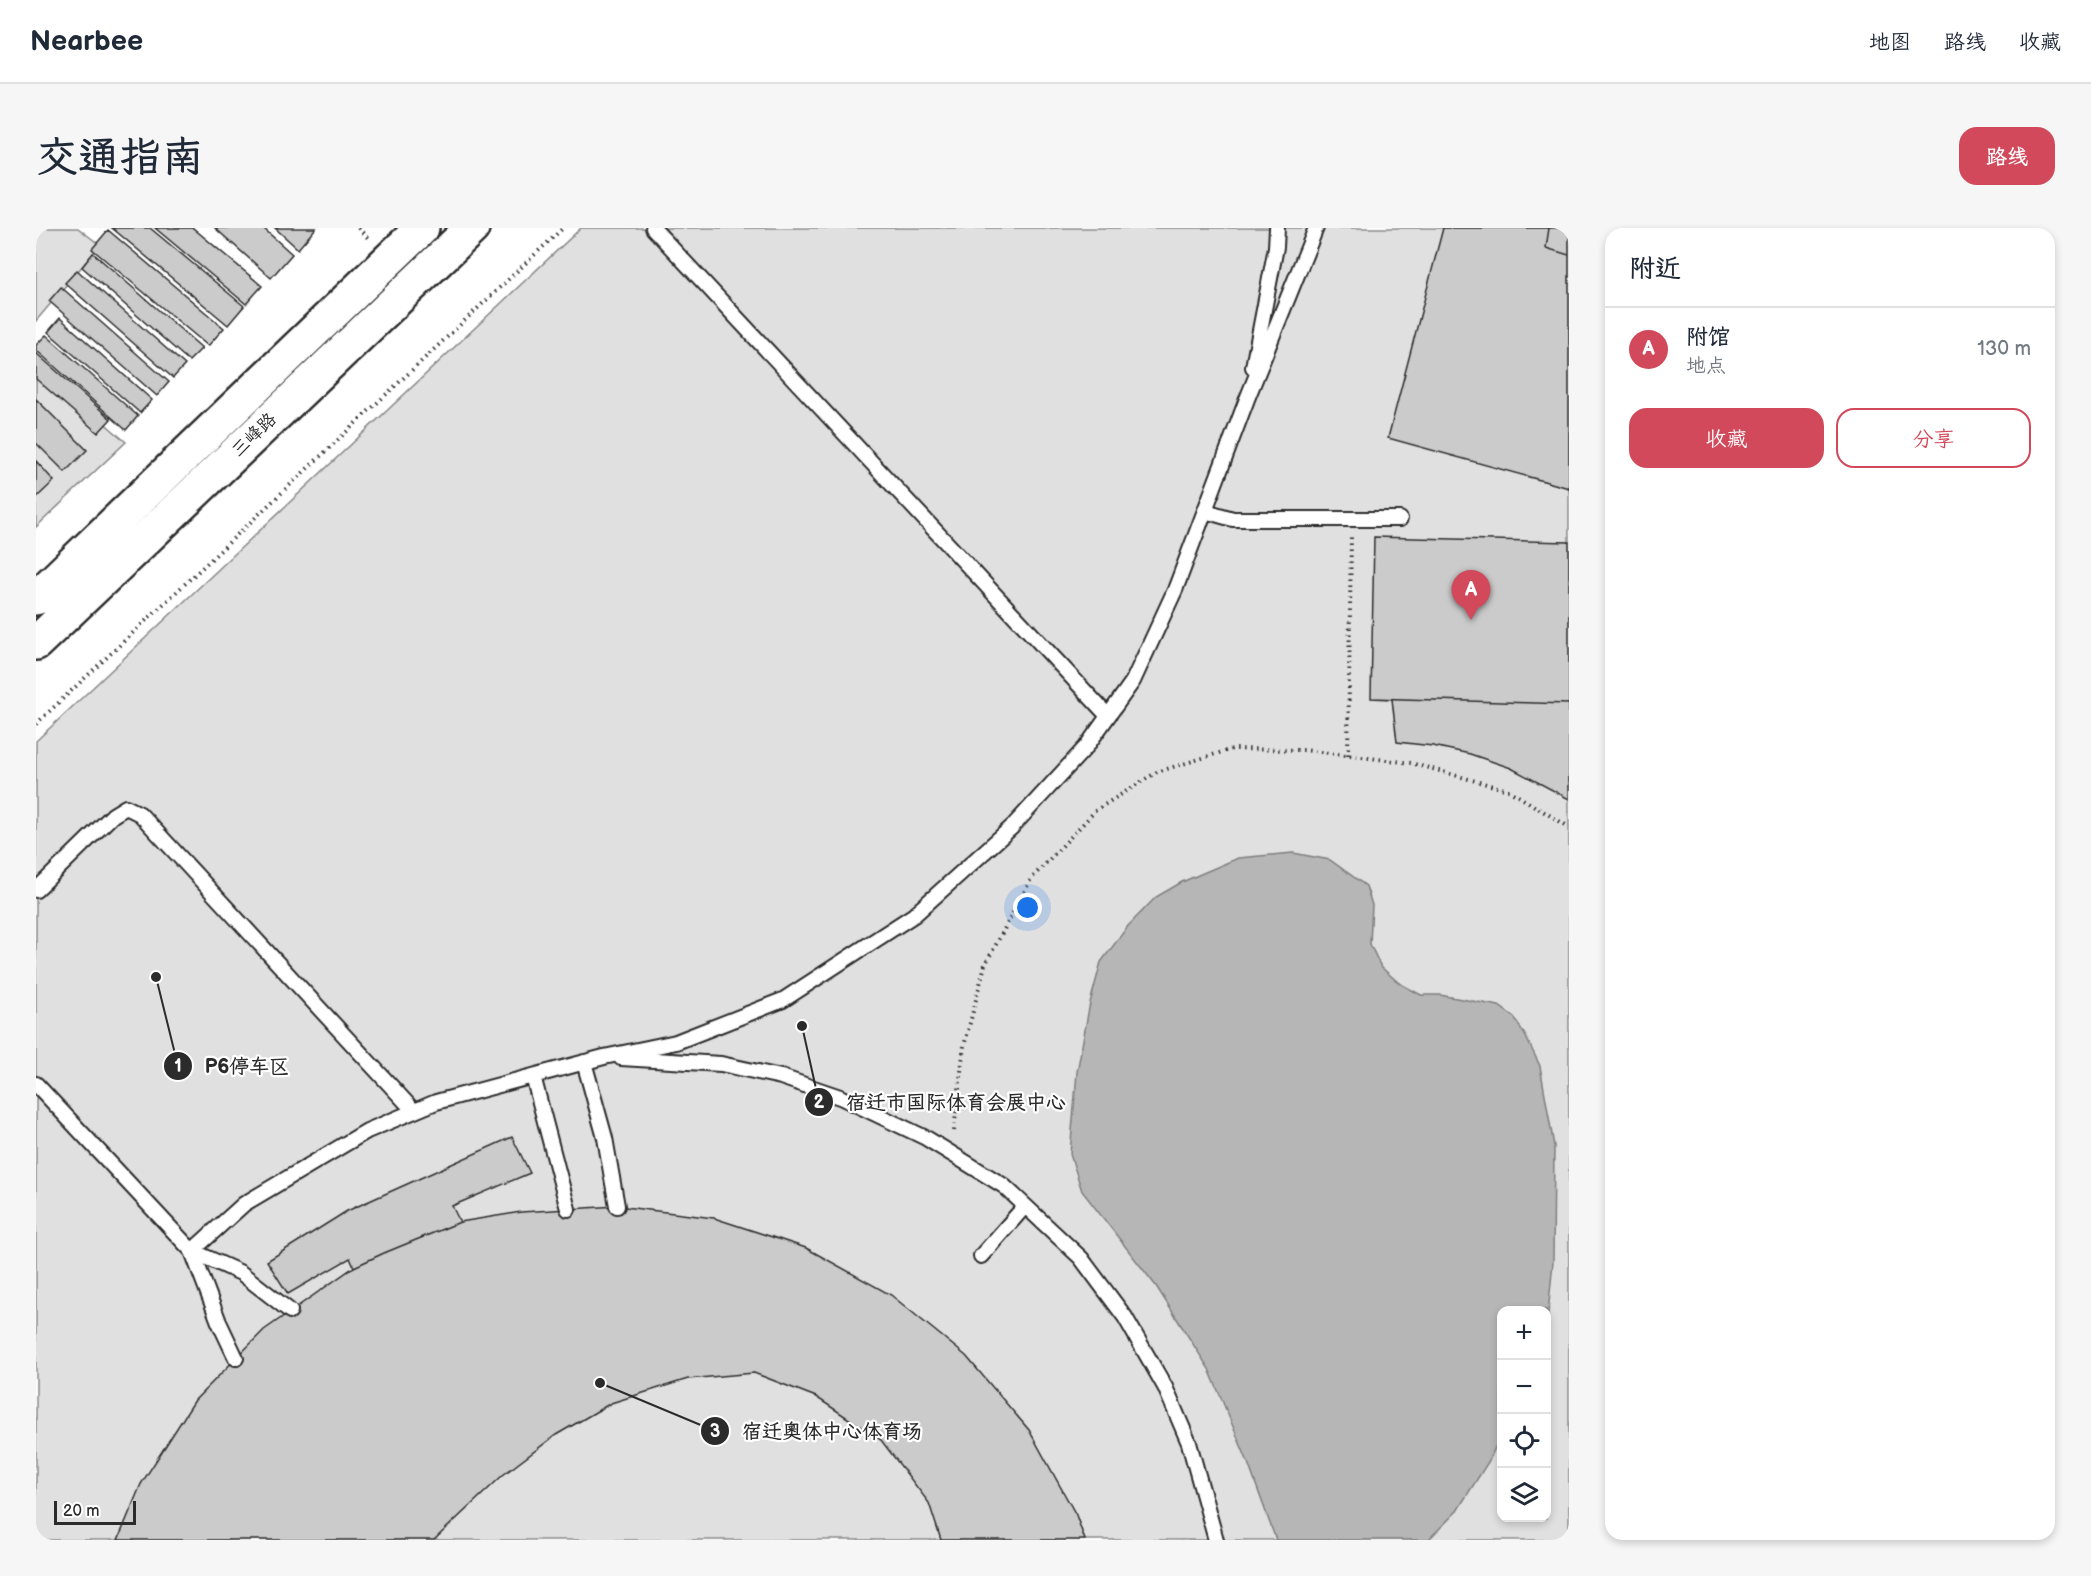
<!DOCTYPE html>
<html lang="zh">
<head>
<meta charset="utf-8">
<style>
  body { margin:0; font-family:"Balsamiq Sans","LXGW WenKai TC",sans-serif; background:#f6f6f7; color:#1f2937 }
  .controls { position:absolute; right:18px; bottom:18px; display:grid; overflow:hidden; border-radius:12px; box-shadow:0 3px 9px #0003 }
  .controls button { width:54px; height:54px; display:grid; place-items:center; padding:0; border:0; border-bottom:2px solid #e0e1e3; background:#fff; color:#1f2937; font:30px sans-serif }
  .scale { position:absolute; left:18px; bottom:15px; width:82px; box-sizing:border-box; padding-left:6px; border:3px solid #2b2b2b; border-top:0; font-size:16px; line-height:21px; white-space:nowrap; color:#2b2b2b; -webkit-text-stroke:4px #fff; paint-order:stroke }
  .you { position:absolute; left:992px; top:680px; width:21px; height:21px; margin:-15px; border:4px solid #fff; border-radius:50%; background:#1a73e8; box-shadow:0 0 0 9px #1a73e833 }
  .badge { display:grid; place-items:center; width:39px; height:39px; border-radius:50%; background:#d1495b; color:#fff; font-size:20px; font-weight:700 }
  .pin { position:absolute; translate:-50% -50px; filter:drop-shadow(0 2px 3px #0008) }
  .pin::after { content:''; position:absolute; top:32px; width:21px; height:18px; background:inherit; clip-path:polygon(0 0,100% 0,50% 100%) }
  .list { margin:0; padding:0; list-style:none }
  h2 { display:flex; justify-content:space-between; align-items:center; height:78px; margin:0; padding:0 24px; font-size:26px }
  h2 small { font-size:20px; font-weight:400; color:#747a83 }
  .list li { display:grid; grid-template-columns:39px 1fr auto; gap:18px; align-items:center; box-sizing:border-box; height:84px; padding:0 24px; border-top:2px solid #e0e1e3 }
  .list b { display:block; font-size:22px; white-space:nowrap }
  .list p { margin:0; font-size:20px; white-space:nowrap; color:#747a83 }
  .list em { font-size:20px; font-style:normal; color:#747a83 }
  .actions { display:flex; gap:12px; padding:18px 24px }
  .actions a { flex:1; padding:14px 0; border:2px solid #d1495b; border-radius:18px; text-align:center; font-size:21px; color:#d1495b }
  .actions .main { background:#d1495b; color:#fff }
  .icon { flex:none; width:33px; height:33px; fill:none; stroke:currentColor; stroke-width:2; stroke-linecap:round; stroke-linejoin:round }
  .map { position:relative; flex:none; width:1533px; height:1312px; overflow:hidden; border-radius:18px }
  header { display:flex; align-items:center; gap:36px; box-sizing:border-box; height:84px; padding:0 30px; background:#fff; border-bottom:2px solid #e0e1e3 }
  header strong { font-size:28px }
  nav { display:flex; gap:33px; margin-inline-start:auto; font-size:21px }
  .intro { display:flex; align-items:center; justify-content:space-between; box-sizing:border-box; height:144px; padding:0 36px }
  h1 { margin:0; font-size:42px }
  .button { padding:15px 27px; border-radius:18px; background:#d1495b; color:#fff; font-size:21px; font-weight:700 }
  main { display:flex; gap:36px; padding:0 36px }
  aside { flex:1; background:#fff; border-radius:18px; box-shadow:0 3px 9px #0003 }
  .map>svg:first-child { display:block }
  .green { fill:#e0e0e0; stroke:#868686; stroke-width:1.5; fill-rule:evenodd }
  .water { fill:#b6b6b6; stroke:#7e7e7e; stroke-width:1.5 }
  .building { fill:#cbcbcb; stroke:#2b2b2b; stroke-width:1.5 }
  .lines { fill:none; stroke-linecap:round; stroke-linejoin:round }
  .service-casing { stroke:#2b2b2b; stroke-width:18 }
  .secondary-casing { stroke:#2b2b2b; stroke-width:38 }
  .path { stroke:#2b2b2b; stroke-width:4; stroke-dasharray:1.5 4.5; stroke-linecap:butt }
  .service { stroke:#fff; stroke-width:14 }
  .secondary { stroke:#fff; stroke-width:33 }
  .labels { text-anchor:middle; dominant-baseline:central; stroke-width:4.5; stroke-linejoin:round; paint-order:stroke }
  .street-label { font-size:18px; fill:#2b2b2b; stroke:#fff }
  .leader { fill:none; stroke:#2b2b2b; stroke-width:2 }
  .callout-dot { fill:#2b2b2b; stroke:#fff; stroke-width:2 }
  .mark-label { font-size:18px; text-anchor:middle; font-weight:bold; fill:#fff }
  .callout-label { font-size:20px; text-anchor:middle; font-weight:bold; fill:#2b2b2b; stroke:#fff; stroke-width:4.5; stroke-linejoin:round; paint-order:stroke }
</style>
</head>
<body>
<header>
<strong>Nearbee</strong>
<nav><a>地图</a><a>路线</a><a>收藏</a></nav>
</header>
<div class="intro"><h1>交通指南</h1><a class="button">路线</a></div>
<main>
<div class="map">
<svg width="1533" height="1312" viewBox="0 0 1533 1312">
  <rect width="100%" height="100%" fill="#fff"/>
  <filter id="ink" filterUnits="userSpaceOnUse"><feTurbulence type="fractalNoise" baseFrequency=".0167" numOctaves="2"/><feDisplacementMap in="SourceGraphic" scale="12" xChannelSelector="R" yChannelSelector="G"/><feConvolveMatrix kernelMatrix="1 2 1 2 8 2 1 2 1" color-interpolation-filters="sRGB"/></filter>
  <g filter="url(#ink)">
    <path class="green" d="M0 0H42L64 17 0 93Z
      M545 0H1533V1312H0V513ZM1466 1082H1510V1290H1466Z
      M0 135 90 214 0 299Z"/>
    <path class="water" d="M1257 625 1294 632 1330 658 1336 677 1334 716 1345 739 1363 755 1385 767H1404L1463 778 1478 789 1489 807 1504 838 1518 918 1517 1034 1511 1096 1510 1082H1466L1465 1206 1454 1231 1421 1283 1392 1312H1240L1211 1232 1173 1141 1120 1058 1046 963 1034 926 1041 844 1054 775 1065 734 1092 698 1120 669 1146 654 1202 630Z"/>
    <path class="building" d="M76 0H114L208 78 192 97Z
      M119 0H157L226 58 210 76Z
      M179 0H227L256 26 235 50Z
      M239 0H280L262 21Z
      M1407 0H1533V260L1352 210Z
      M1407 0H1513L1510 20 1533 27V260L1352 210Z
      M72 2 188 100 172 118 56 21Z
      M57 25 166 120 153 133 46 39Z
      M41 42 149 137 137 150 29 55Z
      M25 59 133 154 121 168 13 73Z
      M24 90 116 172 104 185 12 104Z
      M10 107 102 188 90 202 0 122V117Z
      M0 125 75 191 62 205 0 151Z
      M0 171 51 222 29 244 0 215Z
      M0 233 18 253 0 270Z
      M1338 309 1533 314V571L1475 540 1434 526 1397 518 1361 514 1356 471 1335 470Z
      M1338 309 1533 314V476L1335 470Z
      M476 909 494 945 416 978 424 994 348 1025 318 1039 314 1030 252 1066 231 1033 311 983Z
      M581 978 678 990 770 1020 855 1067 930 1128 993 1202 1040 1287 1049 1312H905L893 1275 845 1212 780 1169 718 1145 652 1151 575 1175 520 1207 467 1247 398 1312H82L105 1256 159 1172 228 1102 318 1039 348 1025 424 994 485 984Z"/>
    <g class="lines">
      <defs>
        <path id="service" d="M617 0 1072 488
          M1217 139 1240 19 1241 0
          M1169 283 1197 291H1364
          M0 662 77 587 90 579 104 586 378 883
          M585 830 685 836 745 849 804 869 890 910 968 958 1045 1030 1089 1089 1129 1159 1153 1215 1180 1312
          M548 834 569 910 581 978
          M497 848 532 981
          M0 856 156 1023 183 1094 200 1130
          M156 1023 208 976 331 903 400 874 568 829 640 814 747 772 878 687 976 599 1050 519 1097 453 1139 362 1211 171 1280 0
          M156 1023 205 1045 254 1083
          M945 1028 989 978"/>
        <path id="secondary" d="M0 370 386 0
          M0 415 436 0"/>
      </defs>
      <use href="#service" class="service-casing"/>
      <use href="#secondary" class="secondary-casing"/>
      <path class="path" d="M322 0 332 10
        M0 496 527 0
        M1312 527 1315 309
        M918 903 928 818 949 737 995 651 1060 582 1121 544 1196 521 1268 522 1375 535 1472 562 1533 599"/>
      <use href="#service" class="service"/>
      <use href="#secondary" class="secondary"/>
    </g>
  </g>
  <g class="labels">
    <g class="street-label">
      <text transform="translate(218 207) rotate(-44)">三峰路</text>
    </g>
  </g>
  <path class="leader" d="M120 749L142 838M766 798L783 874M564 1155L679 1203"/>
  <g class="callout-dot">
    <circle cx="120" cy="749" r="6"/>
    <circle cx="766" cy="798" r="6"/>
    <circle cx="564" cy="1155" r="6"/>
    <circle cx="142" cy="838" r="15"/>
    <circle cx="783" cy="874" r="15"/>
    <circle cx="679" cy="1203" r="15"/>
  </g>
  <g class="mark-label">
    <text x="142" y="844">1</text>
    <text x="783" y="880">2</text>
    <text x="679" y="1209">3</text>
  </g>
  <g class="callout-label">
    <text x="211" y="845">P6停车区</text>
    <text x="920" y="881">宿迁市国际体育会展中心</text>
    <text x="796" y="1210">宿迁奥体中心体育场</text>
  </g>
</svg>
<div class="controls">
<button>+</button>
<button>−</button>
<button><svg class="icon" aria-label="locate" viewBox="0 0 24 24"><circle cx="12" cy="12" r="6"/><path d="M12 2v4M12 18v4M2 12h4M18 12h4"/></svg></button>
<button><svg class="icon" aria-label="layers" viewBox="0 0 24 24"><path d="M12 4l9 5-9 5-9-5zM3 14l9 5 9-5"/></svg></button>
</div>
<div class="scale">20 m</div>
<div class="you"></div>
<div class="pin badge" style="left:1435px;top:392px">A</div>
</div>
<aside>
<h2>附近<small></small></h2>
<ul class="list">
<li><span class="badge">A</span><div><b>附馆</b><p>地点</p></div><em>130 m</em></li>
</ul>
<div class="actions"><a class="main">收藏</a><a>分享</a></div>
</aside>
</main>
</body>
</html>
